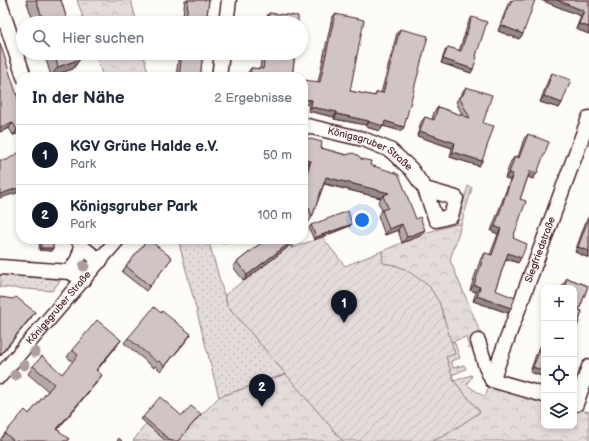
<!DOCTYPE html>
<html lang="de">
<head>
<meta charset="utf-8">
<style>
  body { margin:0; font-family:"Balsamiq Sans",sans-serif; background:#f2f2f3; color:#1f2937 }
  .controls { position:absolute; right:12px; bottom:12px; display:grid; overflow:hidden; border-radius:8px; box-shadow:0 2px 6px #0003 }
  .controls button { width:36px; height:36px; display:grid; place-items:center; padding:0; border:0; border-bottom:1px solid #e0e1e3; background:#fff; color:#1f2937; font:20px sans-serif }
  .you { position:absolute; left:362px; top:220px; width:14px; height:14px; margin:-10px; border:3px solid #fff; border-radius:50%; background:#1a73e8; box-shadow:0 0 0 6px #1a73e833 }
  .badge { display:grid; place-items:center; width:26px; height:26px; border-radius:50%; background:#111827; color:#fff; font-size:13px; font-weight:700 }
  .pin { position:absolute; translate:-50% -33px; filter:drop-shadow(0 1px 2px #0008) }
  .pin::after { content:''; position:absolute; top:21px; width:14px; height:12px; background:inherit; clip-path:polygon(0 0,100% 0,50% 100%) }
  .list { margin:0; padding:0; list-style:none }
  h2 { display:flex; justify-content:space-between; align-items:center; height:52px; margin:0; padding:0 16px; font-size:17px }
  h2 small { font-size:13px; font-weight:400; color:#747a83 }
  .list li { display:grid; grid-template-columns:26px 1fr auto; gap:12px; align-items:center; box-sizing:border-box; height:60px; padding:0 16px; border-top:1px solid #e0e1e3 }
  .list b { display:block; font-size:15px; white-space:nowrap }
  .list p { margin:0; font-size:13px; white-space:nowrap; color:#747a83 }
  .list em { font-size:13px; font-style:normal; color:#747a83 }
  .icon { flex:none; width:22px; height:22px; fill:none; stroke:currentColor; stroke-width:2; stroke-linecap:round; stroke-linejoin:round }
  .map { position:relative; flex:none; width:589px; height:441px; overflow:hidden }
  .search { position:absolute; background:#fff; box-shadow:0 2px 6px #0003; left:16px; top:16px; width:292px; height:44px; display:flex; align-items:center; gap:10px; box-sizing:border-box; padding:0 14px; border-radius:22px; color:#747a83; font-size:15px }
  .panel { position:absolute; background:#fff; box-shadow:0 2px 6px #0003; left:16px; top:72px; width:292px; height:172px; border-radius:16px }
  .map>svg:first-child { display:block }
  .grass { fill:url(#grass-dots); stroke:#967e82 }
  .forest { fill:url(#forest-crowns); stroke:#967e82 }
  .garden { fill:url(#garden-furrows); stroke:#967e82 }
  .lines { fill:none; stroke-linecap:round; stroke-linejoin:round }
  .minor-casing { stroke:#4a1f2b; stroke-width:17 }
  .minor { stroke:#fdfcf7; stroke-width:14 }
  .tree { fill:#af9c9f }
  .wall { fill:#b3a9a9; stroke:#4a1f2b }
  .shaded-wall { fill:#928a89; stroke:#4a1f2b }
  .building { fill:#d0c5c4; stroke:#4a1f2b }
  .labels { text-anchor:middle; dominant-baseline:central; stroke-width:3; stroke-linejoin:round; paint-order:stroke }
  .street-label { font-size:10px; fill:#4a1f2b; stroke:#fdfcf7 }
</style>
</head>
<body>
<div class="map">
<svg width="589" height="441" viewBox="0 0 589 441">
  <defs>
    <pattern id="grass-dots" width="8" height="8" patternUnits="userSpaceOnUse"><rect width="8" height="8" fill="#e3dcda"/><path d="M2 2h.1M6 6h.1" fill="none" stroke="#c4bcbb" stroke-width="1.8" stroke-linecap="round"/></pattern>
    <pattern id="forest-crowns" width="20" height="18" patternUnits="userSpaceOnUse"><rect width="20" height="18" fill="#e3dcda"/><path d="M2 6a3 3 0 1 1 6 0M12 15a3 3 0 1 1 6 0" fill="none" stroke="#c4bcbb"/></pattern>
    <pattern id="garden-furrows" width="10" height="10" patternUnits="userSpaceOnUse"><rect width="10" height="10" fill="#e3dcda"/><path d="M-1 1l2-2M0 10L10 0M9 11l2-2" fill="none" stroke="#c4bcbb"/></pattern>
  </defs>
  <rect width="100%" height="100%" fill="#fdfcf7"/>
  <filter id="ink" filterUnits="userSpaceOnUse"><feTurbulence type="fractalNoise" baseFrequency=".025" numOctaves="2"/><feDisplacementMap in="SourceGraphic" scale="8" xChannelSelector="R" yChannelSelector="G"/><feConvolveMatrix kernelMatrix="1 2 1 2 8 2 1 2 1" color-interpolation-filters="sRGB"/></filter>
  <g filter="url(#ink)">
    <path class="grass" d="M468 186 472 188 461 225 457 224Z
      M178 239H208L227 305 286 374 219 397Z
      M0 271 60 277 61 280 52 291 0 287Z
      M454 341 460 358 451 361 453 368 464 365 466 369 452 375 446 357 455 354 451 342Z"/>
    <path class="forest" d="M77 0H131L137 23H85Z
      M95 53H143L149 77H103Z
      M457 224 461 225 450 260 489 353H488L481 344 469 348 466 337 451 342 439 302 394 265 382 263V251L428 232Z
      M286 374 344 441H178L199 417 219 397Z
      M471 375 472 376 467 385 485 397 489 386 544 400V426H574V408L589 412V441H431L444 436 480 412 454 381Z
      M146 424 166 441H133Z"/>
    <path class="garden" d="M322 237 345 266 382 251 383 263 394 265 405 269 429 286 439 302 455 354 446 357 454 381 480 412 444 436 431 441H344L341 439 227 305 225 295 286 248 288 242 293 248Z"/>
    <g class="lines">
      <defs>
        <g id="minor">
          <path d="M0 4 24 77"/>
          <path d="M226 23 229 0"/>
          <path d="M219 77 222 53"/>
          <path id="s1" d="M303 125 363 139 390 150 411 169 425 189 436 220 451 216 456 198 425 189"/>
          <path d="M78 239 82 247 100 261"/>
          <path d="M0 267 70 272 84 280"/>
          <path d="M70 272 78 259 82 247"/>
          <path d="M478 341 486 367 492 380 544 395"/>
          <path id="s2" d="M0 376 118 239"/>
          <path id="s3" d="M492 380 589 118"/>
          <path d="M574 403 576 404 589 367"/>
        </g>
      </defs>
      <use href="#minor" class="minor-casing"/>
      <use href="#minor" class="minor"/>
    </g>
    <g class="tree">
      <circle cx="84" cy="266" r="5.5"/>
      <circle cx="35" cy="352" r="5.5"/>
      <circle cx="24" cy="365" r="5.5"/>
      <circle cx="15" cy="375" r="5.5"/>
    </g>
    <path class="wall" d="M26 0H61L68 23H34Z
      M185 0H209L206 23H182Z
      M511 0 523 34 519 39 498 31 508 4Z
      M541 0H589V34L576 29 581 16Z
      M269 13 298 23H265L266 18Z
      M335 14 350 91 374 96 377 92 381 93 397 33 400 29 404 127 401 131 383 126 380 131 366 127V125L334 119V117L308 111 309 105 318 82 332 18Z
      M472 17 476 56 473 69 471 73 441 63 445 51 448 47 459 51 469 21Z
      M0 43 21 133 13 135 9 128 0 132Z
      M44 53H78L80 59 73 69 51 76Z
      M179 53H203L200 77H176Z
      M262 53H295L292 77H247L248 72 251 68 260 69Z
      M552 73 562 103 559 108 540 102 549 78Z
      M466 87 483 123 482 161 479 166 450 157 452 148 417 136 421 122 425 117 432 120 434 112 438 107 463 116 456 102 459 97 461 96 463 91Z
      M528 134 537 173 533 179 528 177 520 199 513 238 518 263 506 259 495 290 508 313 473 301 476 292 470 290 481 258 485 253 490 255 498 234 491 231 510 180 505 178 511 161 515 156 518 157 524 139Z
      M303 137 321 148 361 159 370 165 420 236 402 243 398 230 385 235 378 216 382 210 378 202 381 198 324 184 312 217 308 223 305 217 303 224V179L307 167 303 166Z
      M589 216V258L575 252 586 221Z
      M311 225 350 226 314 240 309 228Z
      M40 239H53V248L51 251 39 250Z
      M220 239H236L221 243Z
      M266 239H298L297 242 292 248 289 244 287 248 244 281 233 267 237 262Z
      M172 258 146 291 122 272 126 266Z
      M567 278 588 286 579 310 582 311 577 327 574 331V288H562L563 284Z
      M191 334 161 371 155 366 154 368 124 343 128 338Z
      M121 340 116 347 97 370V382L58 429 68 441H1L0 440 5 433 29 414 48 391 28 374 33 366 62 374 73 362 67 357 72 350Z
      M542 344 544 377 530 372 538 349Z
      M201 414 178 441H166L141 419 143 417 182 416Z"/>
    <path class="shaded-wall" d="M541 0H557L584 11 581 16Z
      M579 24 589 27V34L576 29Z
      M501 25 523 34 519 39 498 31Z
      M80 59 73 69 51 76 58 67Z
      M443 59 473 69 471 73 441 63Z
      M544 96 562 103 559 108 540 102Z
      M303 99 312 100 309 105 303 104Z
      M311 107 337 112 334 117 308 111Z
      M337 114 369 121 366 125 334 119Z
      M385 121 404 127 401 131 383 126 380 131 366 127 369 122Z
      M13 123 9 128 0 132V127Z
      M21 129V133L13 135 17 130Z
      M420 131 455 143 452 148 417 136Z
      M453 152 482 161 479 166 450 157Z
      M303 159 311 161 307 167 303 166Z
      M530 171 537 173 533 179 527 176Z
      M509 173 513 174 510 180 505 178Z
      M326 177 389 193 383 196 381 198 322 183Z
      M21 184V189H20L17 193 0 198V194Z
      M352 224 350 226 314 240 316 237Z
      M402 224 398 230 385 235 389 229Z
      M495 226 501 229 498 234 491 231Z
      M425 230 420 236 402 243 407 237Z
      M224 239H236L221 243Z
      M291 242 287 248 244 281 247 275Z
      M578 247 589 251V258L575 252Z
      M41 248H53L51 251 39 250Z
      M508 253 521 258 518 263 505 258Z
      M474 285 480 287 476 292 470 290Z
      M477 296 511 308 508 313 473 301Z
      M35 312 31 318 0 356V355Z
      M574 326 577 327 574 331Z
      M191 334 187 340 161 371 165 366Z
      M121 340 116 347 91 377 96 370Z
      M533 367 544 371V377L530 372Z
      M102 375 97 382 52 436 57 429Z"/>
    <path class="building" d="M36 0H61L68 23H44Z
      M188 0H209L206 23H186Z
      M512 0H535L523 34 501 25Z
      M557 0H589V27L579 24 584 11Z
      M269 13 298 16V23H268Z
      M335 14 364 20 350 91 375 96 377 92 383 93 400 29 428 36 404 127 385 121 384 126 369 122V121L337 114V112L311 107 312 100 303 99V80L320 82Z
      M472 17 487 22 476 56 477 57 473 69 443 59 448 47 461 51Z
      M0 43 21 108V129L17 130 13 123 0 127Z
      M54 53H78L80 59 58 67Z
      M182 53H203L200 77H179Z
      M265 53H295L292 77H250L251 68 263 69Z
      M552 73 571 80 562 103 544 96Z
      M466 87 492 95 483 123 494 126 482 161 453 152 455 143 420 131 425 117 434 120 438 107 470 118 459 97 463 95Z
      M528 134 549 142 537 173 530 171 520 199 526 201 513 238 527 244 521 258 508 253 495 290 515 298 511 308 477 296 480 287 474 285 485 253 492 255 501 229 495 226 513 174 509 173 515 156 519 158Z
      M303 137 322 142 321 148 346 155 353 153 359 156 361 159 371 161 370 165 396 173 399 175 416 219 420 217 425 230 407 237 402 224 389 229 382 210 388 208 383 196 389 193 326 177 312 217 309 208 303 224V185L311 161 303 159Z
      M21 151V187L0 194V160H7Z
      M348 211 352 224 316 237 311 225Z
      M589 217V251L578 247Z
      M41 239H53V248H41Z
      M148 239 172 258 150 286 126 266Z
      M266 239H288L291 242 247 275 237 262Z
      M294 239H298L297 242Z
      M567 278 588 286 579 310 582 311 577 327 574 326V288H564Z
      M0 297 13 299 16 297 35 312 0 355Z
      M154 307 161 313 162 311 191 334 165 366 159 361 157 362 128 338Z
      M97 320 121 340 96 370 102 375 57 429 69 439 68 441H48L46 440 45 441H14L5 433 25 410 29 414 54 384 33 366 42 356 62 374 78 355 72 350Z
      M542 344H544V371L533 367Z
      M160 397 182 416 191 406 201 414 178 441H171L143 417Z
      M119 438 122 441H117Z"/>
  </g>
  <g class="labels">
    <g class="street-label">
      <text stroke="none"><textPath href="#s1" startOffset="72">Königsgruber Straße</textPath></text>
      <text stroke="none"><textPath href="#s3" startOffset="139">Siegfriedstraße</textPath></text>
      <text stroke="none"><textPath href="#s2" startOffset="90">Königsgruber Straße</textPath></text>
    </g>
  </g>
</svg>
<div class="controls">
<button>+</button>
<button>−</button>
<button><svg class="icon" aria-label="locate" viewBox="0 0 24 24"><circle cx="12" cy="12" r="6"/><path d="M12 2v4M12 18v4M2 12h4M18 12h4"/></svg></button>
<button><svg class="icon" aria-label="layers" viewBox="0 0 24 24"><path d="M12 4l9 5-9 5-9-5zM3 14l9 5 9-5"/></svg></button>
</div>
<div class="you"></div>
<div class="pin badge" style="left:344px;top:323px">1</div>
<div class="pin badge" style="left:262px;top:407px">2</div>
<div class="search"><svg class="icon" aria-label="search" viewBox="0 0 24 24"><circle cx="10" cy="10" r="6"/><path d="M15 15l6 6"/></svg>Hier suchen</div>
<section class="panel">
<h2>In der Nähe<small>2 Ergebnisse</small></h2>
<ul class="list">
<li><span class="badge">1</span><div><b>KGV Grüne Halde e.V.</b><p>Park</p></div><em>50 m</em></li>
<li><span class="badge">2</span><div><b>Königsgruber Park</b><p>Park</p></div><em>100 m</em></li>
</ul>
</section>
</div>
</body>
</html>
